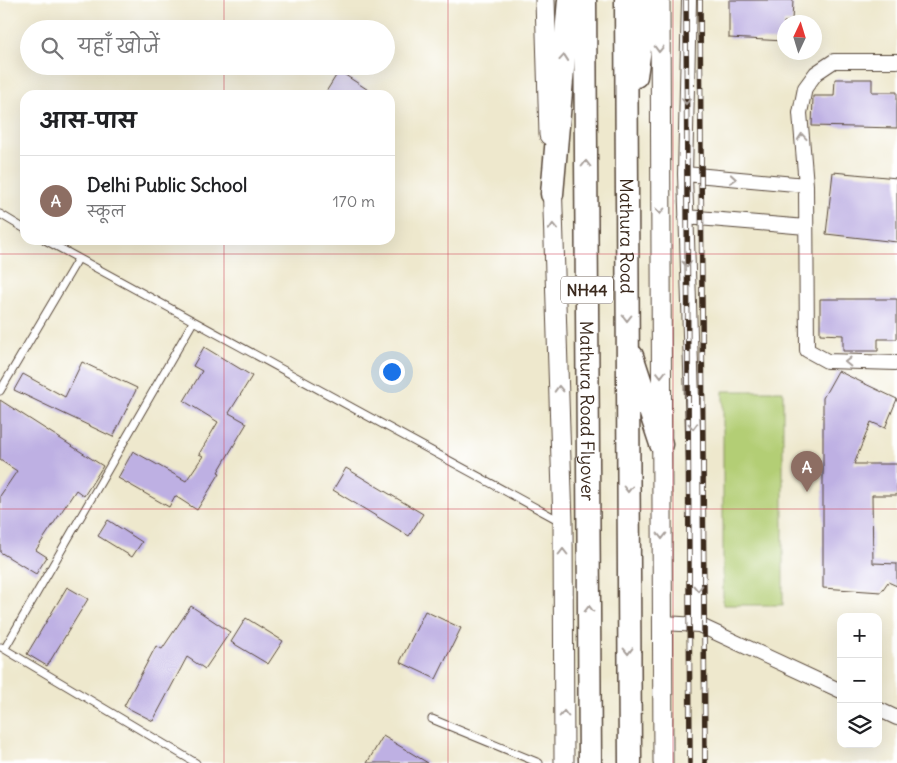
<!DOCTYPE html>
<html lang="hi">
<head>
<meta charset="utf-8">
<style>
  body { margin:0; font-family:Delius,"Playpen Sans Deva",sans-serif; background:#f6f6f6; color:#202124 }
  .controls { position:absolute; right:15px; bottom:15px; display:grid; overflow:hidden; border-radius:10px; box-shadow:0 5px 20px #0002 }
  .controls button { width:45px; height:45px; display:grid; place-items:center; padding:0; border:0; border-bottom:1px solid #e0e0e0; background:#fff; color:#202124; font:25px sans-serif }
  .compass { position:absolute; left:777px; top:15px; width:45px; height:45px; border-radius:50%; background:#fff; box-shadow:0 5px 20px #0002; rotate:4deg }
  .you { position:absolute; left:391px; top:371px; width:18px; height:18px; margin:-12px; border:4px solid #fff; border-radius:50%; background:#1a73e8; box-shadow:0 0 0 8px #1a73e833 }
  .badge { display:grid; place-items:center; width:32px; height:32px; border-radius:50%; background:#d1495b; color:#fff; font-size:16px; font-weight:700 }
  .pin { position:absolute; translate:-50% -41px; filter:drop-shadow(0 1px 2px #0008) }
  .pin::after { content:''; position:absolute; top:26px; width:18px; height:15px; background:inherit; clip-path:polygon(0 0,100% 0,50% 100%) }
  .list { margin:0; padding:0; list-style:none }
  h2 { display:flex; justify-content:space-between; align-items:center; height:65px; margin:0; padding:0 20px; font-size:21px }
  h2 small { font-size:16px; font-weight:400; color:#757577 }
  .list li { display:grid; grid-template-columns:32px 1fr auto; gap:15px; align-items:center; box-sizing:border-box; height:90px; padding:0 20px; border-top:1px solid #e0e0e0 }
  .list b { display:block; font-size:19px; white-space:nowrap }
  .list p { margin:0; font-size:16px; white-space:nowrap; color:#757577 }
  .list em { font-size:16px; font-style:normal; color:#757577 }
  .icon { flex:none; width:28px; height:28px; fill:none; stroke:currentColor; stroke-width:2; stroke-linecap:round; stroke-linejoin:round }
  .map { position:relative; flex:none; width:897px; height:763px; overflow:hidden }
  .search { position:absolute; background:#fff; box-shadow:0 5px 20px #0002; left:20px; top:20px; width:375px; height:55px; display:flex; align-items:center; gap:12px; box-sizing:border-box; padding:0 18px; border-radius:28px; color:#757577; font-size:19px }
  .panel { position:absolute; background:#fff; box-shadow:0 5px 20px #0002; left:20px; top:90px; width:375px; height:155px; border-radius:15px }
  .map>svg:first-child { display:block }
  .green { fill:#b3ce74; stroke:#777c49 }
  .building { fill:#beb0e3 }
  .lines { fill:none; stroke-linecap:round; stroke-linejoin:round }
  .service-casing { stroke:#564638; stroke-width:9 }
  .minor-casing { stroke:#564638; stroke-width:16 }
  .secondary-casing { stroke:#564638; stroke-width:21 }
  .trunk-casing { stroke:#564638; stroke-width:25 }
  .service { stroke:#fff; stroke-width:7 }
  .minor { stroke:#fff; stroke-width:14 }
  .secondary { stroke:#fff; stroke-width:19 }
  .trunk { stroke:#fff; stroke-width:22 }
  .rail-casing { stroke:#3b2a1e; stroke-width:5.5 }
  .rail { stroke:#fff; stroke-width:4; stroke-dasharray:11; stroke-linecap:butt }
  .oneway { stroke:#a79f9a }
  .grid { fill:none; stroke:#d1495b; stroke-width:1; stroke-opacity:0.55 }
  .labels { text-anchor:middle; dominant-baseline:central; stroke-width:4; stroke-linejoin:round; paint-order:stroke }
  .shield { fill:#fff; stroke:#766a62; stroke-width:1 }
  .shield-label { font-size:16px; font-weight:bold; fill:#3b2a1e }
  .street-label { font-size:18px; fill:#3b2a1e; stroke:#fff }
</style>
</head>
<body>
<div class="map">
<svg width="897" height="763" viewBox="0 0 897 763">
  <rect width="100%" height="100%" fill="#fff"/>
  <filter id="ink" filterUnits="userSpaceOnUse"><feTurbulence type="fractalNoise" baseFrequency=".02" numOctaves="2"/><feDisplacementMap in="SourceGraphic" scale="10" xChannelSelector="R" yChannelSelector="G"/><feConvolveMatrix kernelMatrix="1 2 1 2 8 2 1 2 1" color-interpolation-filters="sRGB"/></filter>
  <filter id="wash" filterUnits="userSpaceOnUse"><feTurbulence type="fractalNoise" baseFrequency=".0096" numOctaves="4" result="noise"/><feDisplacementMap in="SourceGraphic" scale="20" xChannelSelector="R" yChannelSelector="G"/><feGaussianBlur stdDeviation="1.12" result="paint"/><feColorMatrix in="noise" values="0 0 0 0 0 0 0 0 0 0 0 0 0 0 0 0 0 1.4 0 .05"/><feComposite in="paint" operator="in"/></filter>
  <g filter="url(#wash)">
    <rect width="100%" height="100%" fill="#eee8cd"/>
    <path class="green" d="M723 391H783V605H723Z"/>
    <g id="blocks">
      <path class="building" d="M729 0H793L792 22H784V41L729 38Z
        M339 71 376 95H324Z
        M835 79H872V92H897V128L812 126 813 96H834Z
        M833 172 897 178V242L826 234Z
        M820 299H897V339H878V351H843V335L820 334Z
        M204 347 252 376 229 413 247 423 218 472 220 473 197 510 175 496 169 507 118 478 133 451 186 481 203 456 199 454 218 422 184 401 202 371 193 366Z
        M82 362 137 388 113 437 14 390 23 374 65 397Z
        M838 371 897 399 885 428 871 422 854 464H897V495H872L873 563 897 564V586L888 582 881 592 823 588V398Z
        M0 400 103 466 84 496 76 490 36 550 47 557 36 574 0 552V496L17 471 0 460Z
        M346 468 423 514 409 536 333 490Z
        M108 520 142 542 132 557 98 536Z
        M67 587 88 599 47 666 27 654Z
        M191 606 230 632 205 669 187 657 153 721 124 706 156 646 162 649Z
        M425 611 461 628 436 679 400 662Z
        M246 618 283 641 268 664 231 642Z
        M383 736 428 763H367Z"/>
    </g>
  </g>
  <g filter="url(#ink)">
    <use href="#blocks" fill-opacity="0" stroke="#564638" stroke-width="1"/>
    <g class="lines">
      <defs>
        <path id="service" d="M0 214 25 229
          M45 240 560 521
          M0 391 78 259
          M1 647 196 763
          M5 648 193 322
          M432 719 539 763"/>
        <path id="minor" d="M689 0 685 174 699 625
          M897 61H834L816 73 805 88 800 113 806 185 807 350 827 361 897 363
          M685 174 806 185
          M686 217 806 227
          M663 623 699 625 841 691
          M878 709 897 718"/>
        <path id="secondary" d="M545 0 549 135
          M660 0 663 763
          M552 179 563 523 564 763"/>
        <g id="trunk">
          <path id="s1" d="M585 0 590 763"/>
          <path id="s2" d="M626 0 630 763"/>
          <path d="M636 76 647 0"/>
          <path d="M552 194 569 0"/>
          <path d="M632 356 661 444"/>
        </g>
      </defs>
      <use href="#service" class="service-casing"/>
      <use href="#minor" class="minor-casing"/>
      <use href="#secondary" class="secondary-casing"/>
      <use href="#trunk" class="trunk-casing"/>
      <use href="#service" class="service"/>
      <use href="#minor" class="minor"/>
      <use href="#secondary" class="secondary"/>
      <use href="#trunk" class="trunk"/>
      <defs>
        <path id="rail" d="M686 0 690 763
          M700 0 705 763"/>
      </defs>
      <use href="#rail" class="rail-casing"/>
      <use href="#rail" class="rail"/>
    </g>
    <defs><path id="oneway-chevron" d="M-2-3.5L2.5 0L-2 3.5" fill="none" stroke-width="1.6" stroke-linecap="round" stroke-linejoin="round" transform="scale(1.25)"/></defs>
    <g class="oneway">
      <use href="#oneway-chevron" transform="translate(659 49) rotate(91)"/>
      <use href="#oneway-chevron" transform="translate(564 58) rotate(-85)"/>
      <use href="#oneway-chevron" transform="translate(686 101) rotate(91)"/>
      <use href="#oneway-chevron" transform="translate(802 137) rotate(-95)"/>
      <use href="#oneway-chevron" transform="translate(586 164) rotate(-90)"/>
      <use href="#oneway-chevron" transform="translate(733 179) rotate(5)"/>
      <use href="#oneway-chevron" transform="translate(660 211) rotate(90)"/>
      <use href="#oneway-chevron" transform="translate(553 227) rotate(-92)"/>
      <use href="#oneway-chevron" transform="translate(687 264) rotate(88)"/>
      <use href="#oneway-chevron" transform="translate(627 318) rotate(90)"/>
      <use href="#oneway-chevron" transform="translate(848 362) rotate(-179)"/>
      <use href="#oneway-chevron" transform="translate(661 374) rotate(90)"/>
      <use href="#oneway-chevron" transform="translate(559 389) rotate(-92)"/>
      <use href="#oneway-chevron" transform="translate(693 426) rotate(88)"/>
      <use href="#oneway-chevron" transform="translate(628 489) rotate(90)"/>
      <use href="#oneway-chevron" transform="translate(662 536) rotate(90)"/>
      <use href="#oneway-chevron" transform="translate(563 552) rotate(-90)"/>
      <use href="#oneway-chevron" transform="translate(698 588) rotate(88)"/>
      <use href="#oneway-chevron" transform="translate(589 609) rotate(-90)"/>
      <use href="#oneway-chevron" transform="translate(628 651) rotate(89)"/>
      <use href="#oneway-chevron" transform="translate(564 714) rotate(-90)"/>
    </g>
  </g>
  <path class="grid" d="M224 0V29M448 0V763M673 0V763M224 66V95M224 240V763M0 254H897M0 509H897"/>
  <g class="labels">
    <rect class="shield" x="561" y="276.5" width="52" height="27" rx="4"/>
    <g class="shield-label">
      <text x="587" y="290">NH44</text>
    </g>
    <g class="street-label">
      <text stroke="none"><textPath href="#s2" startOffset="236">Mathura Road</textPath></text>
      <text stroke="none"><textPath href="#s1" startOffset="411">Mathura Road Flyover</textPath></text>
    </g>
  </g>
</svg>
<div class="controls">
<button>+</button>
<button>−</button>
<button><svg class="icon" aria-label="layers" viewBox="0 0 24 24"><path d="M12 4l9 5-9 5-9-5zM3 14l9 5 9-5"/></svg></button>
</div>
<svg class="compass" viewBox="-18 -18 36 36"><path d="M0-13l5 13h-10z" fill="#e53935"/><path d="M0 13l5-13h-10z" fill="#757577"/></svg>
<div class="you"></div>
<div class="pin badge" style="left:807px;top:492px;background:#8d6e63">A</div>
<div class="search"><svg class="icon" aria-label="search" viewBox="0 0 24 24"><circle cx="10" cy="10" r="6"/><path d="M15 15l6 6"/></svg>यहाँ खोजें</div>
<section class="panel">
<h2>आस-पास<small></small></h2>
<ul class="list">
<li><span class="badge" style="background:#8d6e63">A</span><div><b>Delhi Public School</b><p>स्कूल</p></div><em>170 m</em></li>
</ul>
</section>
</div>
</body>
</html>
